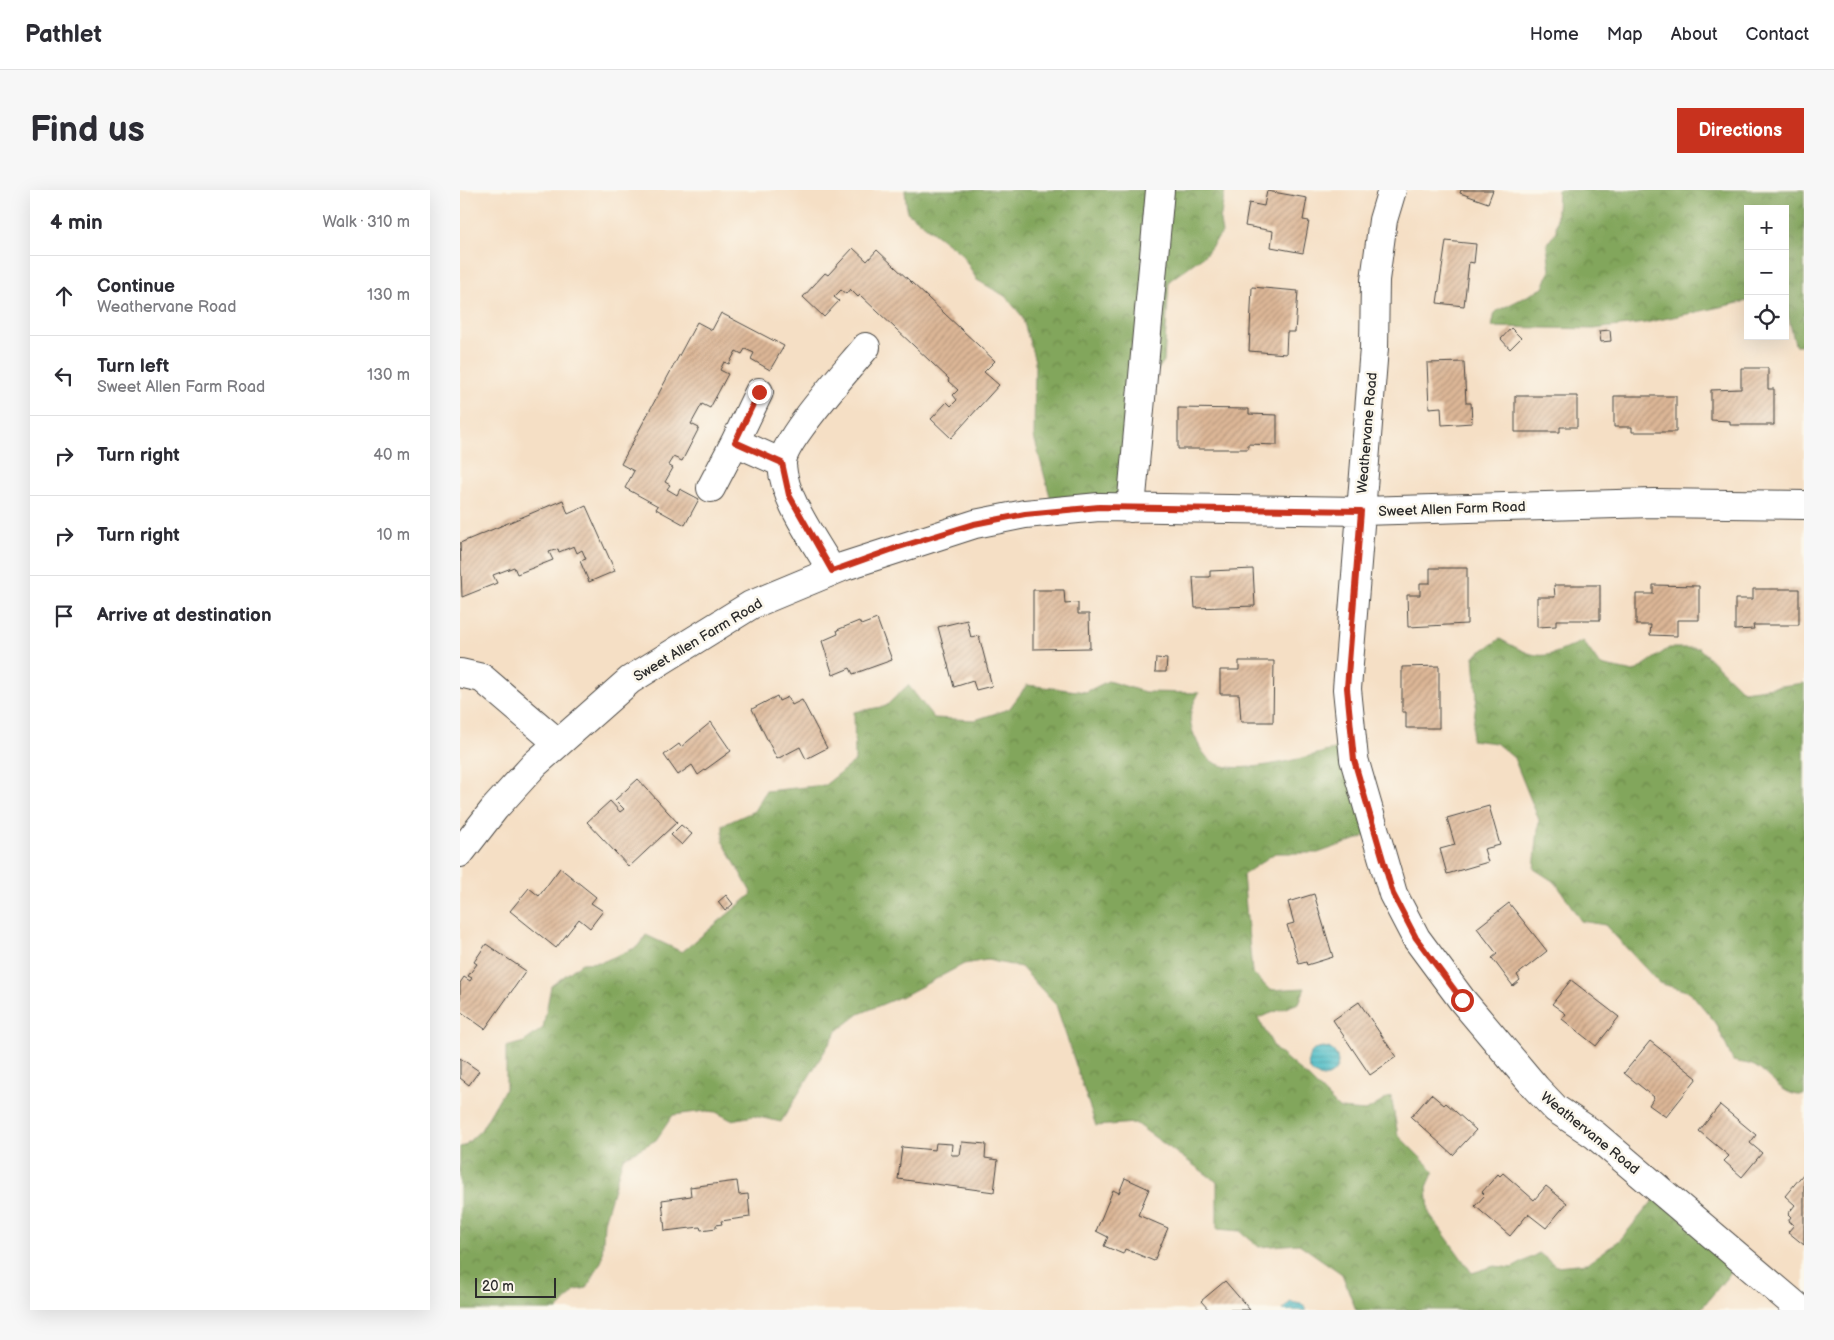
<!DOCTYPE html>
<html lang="en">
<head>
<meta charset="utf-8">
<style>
  body { margin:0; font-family:"Balsamiq Sans",sans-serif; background:#f7f7f7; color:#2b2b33 }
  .controls { position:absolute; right:15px; top:15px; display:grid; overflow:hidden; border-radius:0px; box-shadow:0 5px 20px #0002 }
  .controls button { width:45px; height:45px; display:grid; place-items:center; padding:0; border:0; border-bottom:1px solid #e1e1e2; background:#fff; color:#2b2b33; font:25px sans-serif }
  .scale { position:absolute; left:15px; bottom:12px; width:81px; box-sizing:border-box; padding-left:5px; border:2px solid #2b2b2b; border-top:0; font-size:14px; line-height:18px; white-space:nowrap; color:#2b2b2b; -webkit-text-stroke:4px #fbf7ec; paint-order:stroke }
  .stop { position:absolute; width:15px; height:15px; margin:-11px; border:4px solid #c8321e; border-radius:50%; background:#fff }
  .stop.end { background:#c8321e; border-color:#fff; box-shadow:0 1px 5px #0008 }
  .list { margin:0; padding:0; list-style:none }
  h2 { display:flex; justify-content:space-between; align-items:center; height:65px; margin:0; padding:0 20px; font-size:21px }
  h2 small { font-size:16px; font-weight:400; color:#7c7c81 }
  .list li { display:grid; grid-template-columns:32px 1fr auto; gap:15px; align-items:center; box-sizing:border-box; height:80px; padding:0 20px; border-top:1px solid #e1e1e2 }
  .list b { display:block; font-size:19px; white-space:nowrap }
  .list p { margin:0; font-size:16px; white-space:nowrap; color:#7c7c81 }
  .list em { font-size:16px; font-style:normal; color:#7c7c81 }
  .icon { flex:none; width:28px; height:28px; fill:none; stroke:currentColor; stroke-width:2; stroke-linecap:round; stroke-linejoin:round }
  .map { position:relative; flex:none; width:1344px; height:1120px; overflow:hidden; border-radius:0px }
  header { display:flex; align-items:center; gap:30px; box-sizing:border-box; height:70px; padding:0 25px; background:#fff; border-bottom:1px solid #e1e1e2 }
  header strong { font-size:24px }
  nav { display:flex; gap:28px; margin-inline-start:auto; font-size:18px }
  .intro { display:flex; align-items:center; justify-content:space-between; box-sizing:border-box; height:120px; padding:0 30px }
  h1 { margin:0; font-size:35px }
  .button { padding:12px 22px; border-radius:0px; background:#c8321e; color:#fff; font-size:18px; font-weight:700 }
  main { display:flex; gap:30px; padding:0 30px }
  aside { flex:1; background:#fff; border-radius:0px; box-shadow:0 5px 20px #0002 }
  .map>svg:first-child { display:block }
  .forest { fill:url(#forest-crowns); stroke:#566843 }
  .water { fill:url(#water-rules); stroke:#3d7479 }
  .building { fill:url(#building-hatch) }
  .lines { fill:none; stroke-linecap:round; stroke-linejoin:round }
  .minor-casing { stroke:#494642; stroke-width:30 }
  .minor { stroke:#fff; stroke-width:28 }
  .route { stroke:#c8321e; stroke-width:6 }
  .labels { text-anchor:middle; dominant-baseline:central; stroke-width:5; stroke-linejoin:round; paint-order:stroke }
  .street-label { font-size:14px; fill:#2b2b2b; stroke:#fbf7ec }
</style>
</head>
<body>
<header>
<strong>Pathlet</strong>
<nav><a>Home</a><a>Map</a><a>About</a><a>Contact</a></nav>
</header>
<div class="intro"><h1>Find us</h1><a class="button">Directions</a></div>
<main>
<aside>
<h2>4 min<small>Walk · 310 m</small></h2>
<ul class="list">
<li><svg class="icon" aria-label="ahead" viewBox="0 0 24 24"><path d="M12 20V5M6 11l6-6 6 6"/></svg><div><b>Continue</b><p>Weathervane Road</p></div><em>130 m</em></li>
<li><svg class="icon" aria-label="left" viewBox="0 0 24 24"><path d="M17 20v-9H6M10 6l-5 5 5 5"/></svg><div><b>Turn left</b><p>Sweet Allen Farm Road</p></div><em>130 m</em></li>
<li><svg class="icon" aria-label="right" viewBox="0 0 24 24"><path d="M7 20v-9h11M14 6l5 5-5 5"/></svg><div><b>Turn right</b></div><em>40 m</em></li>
<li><svg class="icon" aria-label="right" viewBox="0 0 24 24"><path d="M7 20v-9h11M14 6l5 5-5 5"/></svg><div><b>Turn right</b></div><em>10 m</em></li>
<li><svg class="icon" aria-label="arrive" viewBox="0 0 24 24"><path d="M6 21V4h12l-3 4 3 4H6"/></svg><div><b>Arrive at destination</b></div></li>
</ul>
</aside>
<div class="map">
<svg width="1344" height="1120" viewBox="0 0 1344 1120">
  <defs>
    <pattern id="forest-crowns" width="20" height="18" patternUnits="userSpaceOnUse" patternTransform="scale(1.25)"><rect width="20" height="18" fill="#82a65b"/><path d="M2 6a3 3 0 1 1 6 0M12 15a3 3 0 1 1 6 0" fill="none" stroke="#6b874b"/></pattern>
    <pattern id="water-rules" width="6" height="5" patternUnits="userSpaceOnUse" patternTransform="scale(1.25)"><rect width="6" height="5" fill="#4fbdc7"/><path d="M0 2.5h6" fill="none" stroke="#429aa2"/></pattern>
    <pattern id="building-hatch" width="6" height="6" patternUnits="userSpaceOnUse" patternTransform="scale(1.25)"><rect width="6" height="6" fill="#ddb797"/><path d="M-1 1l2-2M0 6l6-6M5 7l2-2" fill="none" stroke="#b3957b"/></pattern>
  </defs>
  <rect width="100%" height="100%" fill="#fbf7ec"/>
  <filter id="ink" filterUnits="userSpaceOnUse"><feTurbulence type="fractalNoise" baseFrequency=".02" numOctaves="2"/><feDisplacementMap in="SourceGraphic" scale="10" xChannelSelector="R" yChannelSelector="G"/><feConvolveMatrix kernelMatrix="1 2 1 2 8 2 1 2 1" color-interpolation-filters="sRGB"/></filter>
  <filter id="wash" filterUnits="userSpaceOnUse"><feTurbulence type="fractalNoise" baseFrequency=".0096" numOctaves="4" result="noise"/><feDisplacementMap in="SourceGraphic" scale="20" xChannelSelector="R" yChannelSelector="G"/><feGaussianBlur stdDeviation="1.12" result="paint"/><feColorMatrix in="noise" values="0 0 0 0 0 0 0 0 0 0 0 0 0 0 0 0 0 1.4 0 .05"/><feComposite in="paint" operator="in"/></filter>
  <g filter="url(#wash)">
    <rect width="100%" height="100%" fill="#f5dfc5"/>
    <path class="forest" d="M445 0H765L760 31 762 43 745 65 709 91 704 171 695 184 667 209 664 228 678 258 675 318 594 321 574 247 575 171 562 126 545 106 517 90 502 64 447 22Z
      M1098 0H1344V155H1335L1325 111V19H1288V111L1185 133 1134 139 1032 137 1035 122 1083 98 1090 80 1087 55 1096 41Z
      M1040 449C1080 471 1082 470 1123 451L1140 475 1174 482 1209 458H1239L1283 501 1344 493V905C1324 907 1311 887 1296 877 1290 873 1280 873 1273 871L1256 833 1230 802 1199 793 1145 735 1121 731 1096 693 1074 679 1079 630 1054 568 1036 553 1011 550 1017 507 1014 466Z
      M648 491 685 502 739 503C729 521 727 530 736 549 740 558 745 568 755 573 781 587 854 565 882 557L909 645 858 663H815L783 685 792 782 810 800 845 798 839 813 798 828 815 859 850 889 880 919 906 921 931 906 938 945 974 981 967 997 969 1023 1012 1083 1034 1076 1052 1078 1079 1063 1096 1076 1128 1073 1160 1050 1196 1007 1277 1075 1240 1120H896L882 1084 839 1054 799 1057 780 1041 757 1039V992L675 933 636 936 596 815 561 777 527 770 504 774 447 804 399 824 377 841 321 932 294 926 271 930 256 922 246 921 213 925 196 950 163 968 144 1032 142 1070 127 1098 116 1100 97 1120H0V957L4 956 21 940 46 897V857L64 852 83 838 91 796 122 773 142 772 177 757 186 745 222 762 292 704 263 652V635L294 621 306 601 365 595 395 571 394 522 426 516 448 495 474 528 515 530 549 519 567 495 626 502Z"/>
    <path class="water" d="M848 872a15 15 0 1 1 30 0a15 15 0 1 1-30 0Z
      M830 1112 842 1114 847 1120H823Z"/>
    <g id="blocks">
      <path class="building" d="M1001 0H1033L1028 13 1000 3Z
        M807 1 847 8 843 30 849 31 843 63 811 57 813 41 785 36 789 13 804 16Z
        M986 51 1016 54 1014 73 1009 72 1004 116 977 113Z
        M393 58 407 71 417 60 535 171 524 182 539 195 491 248 471 229 487 212 491 216 497 210 493 205 498 200 488 191 489 189 400 105 398 107 390 99 386 104 381 100 374 107 379 111 364 127 343 107 365 83 368 85Z
        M792 97 838 101 835 142H827L826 164 789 161Z
        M261 123 324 156 310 180 291 169 294 163 285 159 282 164 276 161 269 174 264 172 260 180 268 184 250 218 242 214 231 234 239 238 222 271 213 267 208 275 213 278 205 292 210 295 207 299 217 305 220 299 239 309 225 335 196 319 198 316 165 298 174 281 161 274 237 132 252 140Z
        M1051 138 1061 148 1050 159 1041 149Z
        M1150 140 1151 151 1141 152 1139 141Z
        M1004 172 1006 213H1011L1012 233 982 235 981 217 969 218 967 173Z
        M1281 178H1308V199H1314V235H1270V231L1251 230V200L1281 199Z
        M1055 206H1117V237H1100V242H1055Z
        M1154 206H1216V242H1172V237H1154Z
        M718 218 789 219V224L817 225V255L788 254V259H718Z
        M103 310 108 324 126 316 155 381 129 392 120 371 126 369 122 360 117 363 114 356 99 362 98 359 89 362 93 370 57 384 54 377 33 385 37 393 2 407 0 353Z
        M970 378H1007V434L948 437 947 405H960V393H970Z
        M793 379 795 416 735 418 733 387H750V381Z
        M1094 395H1140V430H1096V436L1077 437V407H1095Z
        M1193 395 1239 396V430H1217V446L1190 445 1191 435H1176V404H1193Z
        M1293 399H1339V435H1293L1294 439 1275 440V409H1293Z
        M573 400H604L605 414 618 413V424H629L630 458 573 459Z
        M417 429 432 470 393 484 390 478 373 485 362 451 378 444 377 440 399 431 401 435Z
        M507 430 511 448 519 446 532 496 516 500 513 491 494 497 478 437Z
        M696 468 707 469 706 482H695Z
        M779 471H814L813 532H781L779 504H760V480H779Z
        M979 476V538H946V522H942V477Z
        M317 506 319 511 328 507 332 515 342 510 367 558 346 569 340 557 317 569 292 519Z
        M251 532 271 561 238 585 232 575 218 585 204 565 219 554 221 557Z
        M178 589 217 632 169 677 127 632 150 611 160 622 164 619 155 610Z
        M1029 616 1040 655 1024 659 1028 672 987 684 980 659 995 655 987 628Z
        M221 635 232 644 222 655 211 645Z
        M100 678 136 707 131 713 143 721 130 738 119 729 96 758 50 721 69 698 79 706Z
        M854 704 873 767 847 775 846 772 839 774 827 735 834 733 828 712Z
        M266 705 273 714 265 721 258 712Z
        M1049 713 1087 761 1057 785 1060 790 1053 796 1032 768 1037 764 1017 738Z
        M26 754 66 781 25 839 0 821V793L4 787 10 791 12 788 8 786 17 774 14 772Z
        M1111 790 1159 827 1136 856 1102 829 1106 824 1092 814Z
        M899 812 936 867 910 885 873 830Z
        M1190 851 1237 888 1206 927 1189 915 1194 907 1164 883Z
        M0 868 19 881 9 895 0 888Z
        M971 904 984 915 986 913 1016 940 993 965 951 927Z
        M1260 915 1296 945 1290 953 1302 963 1282 987 1264 971 1269 966 1239 941Z
        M502 952 526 954 525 968 538 970 534 1002 438 989 442 957 475 960 476 953 492 954 491 965H500Z
        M1043 983 1074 1010 1086 996 1107 1013 1086 1038 1068 1024 1050 1046 1015 1016 1025 1005 1022 1002 1038 984 1040 986Z
        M1344 983V1055L1328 1042 1334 1035 1328 1031 1331 1027 1328 1024 1335 1015 1325 1006Z
        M665 988 689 999 678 1025 708 1038 694 1071 665 1059 663 1064 644 1056 648 1047 636 1041 653 1000 659 1003Z
        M277 991 279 1005 288 1004 290 1027 261 1031 262 1034 256 1035V1038L241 1040 240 1037 205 1041 202 1010 231 1006 230 997Z
        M765 1091 790 1120H749L741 1111Z"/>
    </g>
  </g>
  <g filter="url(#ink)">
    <use href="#blocks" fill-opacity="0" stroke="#494642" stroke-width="1"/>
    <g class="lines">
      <defs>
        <path id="minor" d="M932 0 923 30 915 90 914 158 887 499 894 569 933 704 956 748 1002 810 1076 898 1096 919 1135 945 1341 1120
          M275 252 299 202
          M251 298 275 252 322 273
          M671 318 700 0
          M372 381C355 351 324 310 322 275 321 252 389 178 406 157
          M0 483 22 488 98 553
          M0 663 35 618 75 574 170 490 291 415 385 376 515 334 565 324 639 317 901 321 1193 313 1344 315"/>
      </defs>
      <use href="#minor" class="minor-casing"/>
      <use href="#minor" class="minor"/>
    </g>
  </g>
  <g class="lines" filter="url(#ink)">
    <path class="route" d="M299 202 275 252 322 273 329 305 372 381 436 358 514 334 565 324 639 317 901 321 887 498 894 570 933 704 956 748 1002 810"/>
  </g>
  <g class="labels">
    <g class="street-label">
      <text transform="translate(907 243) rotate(-85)">Weathervane Road</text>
      <text transform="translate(992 319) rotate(-2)">Sweet Allen Farm Road</text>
      <text transform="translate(238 450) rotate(-31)">Sweet Allen Farm Road</text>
      <text transform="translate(1130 943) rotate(39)">Weathervane Road</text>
    </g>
  </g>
</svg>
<div class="controls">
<button>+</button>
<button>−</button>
<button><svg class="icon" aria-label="locate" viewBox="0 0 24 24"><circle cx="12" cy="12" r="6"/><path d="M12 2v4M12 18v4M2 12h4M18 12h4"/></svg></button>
</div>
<div class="scale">20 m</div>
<div class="stop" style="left:1002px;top:810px"></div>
<div class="stop end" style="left:299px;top:202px"></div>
</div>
</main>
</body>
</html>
